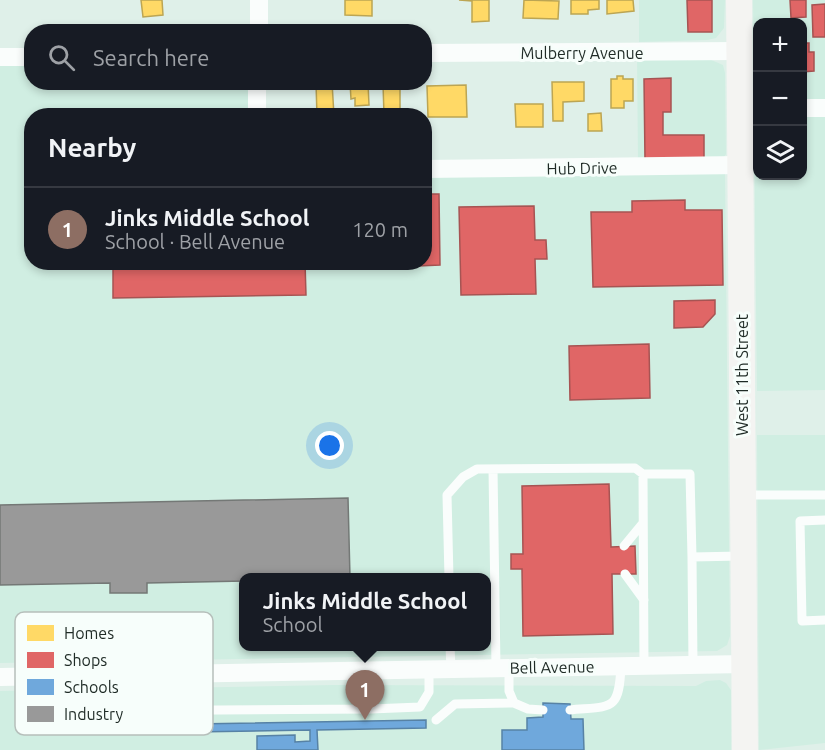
<!DOCTYPE html>
<html lang="en">
<head>
<meta charset="utf-8">
<style>
  body { margin:0; font-family:Ubuntu,sans-serif; background:#20242c; color:#f1f3f6 }
  .controls { position:absolute; right:18px; top:18px; display:grid; overflow:hidden; border-radius:12px; box-shadow:0 3px 9px #0003 }
  .controls button { width:54px; height:54px; display:grid; place-items:center; padding:0; border:0; border-bottom:2px solid #363941; background:#171b24; color:#f1f3f6; font:30px sans-serif }
  .you { position:absolute; left:330px; top:446px; width:21px; height:21px; margin:-15px; border:4px solid #fff; border-radius:50%; background:#1a73e8; box-shadow:0 0 0 9px #1a73e833 }
  .badge { display:grid; place-items:center; width:39px; height:39px; border-radius:50%; background:#0f766e; color:#fff; font-size:20px; font-weight:700 }
  .pin { position:absolute; translate:-50% -50px; filter:drop-shadow(0 2px 3px #0008) }
  .pin::after { content:''; position:absolute; top:32px; width:21px; height:18px; background:inherit; clip-path:polygon(0 0,100% 0,50% 100%) }
  .popup { position:absolute; left:239px; top:573px; width:252px; height:78px; box-sizing:border-box; display:grid; place-content:center; border-radius:12px; background:#171b24; filter:drop-shadow(0 2px 4px #0005); font-size:20px; white-space:nowrap; color:#9ea1a6 }
  .popup b { font-size:22px; color:#f1f3f6 }
  .popup::after { content:''; position:absolute; left:50%; top:100%; margin-left:-12px; border:12px solid transparent; border-top-color:#171b24 }
  .list { margin:0; padding:0; list-style:none }
  h2 { display:flex; justify-content:space-between; align-items:center; height:78px; margin:0; padding:0 24px; font-size:26px }
  h2 small { font-size:20px; font-weight:400; color:#9ea1a6 }
  .list li { display:grid; grid-template-columns:39px 1fr auto; gap:18px; align-items:center; box-sizing:border-box; height:84px; padding:0 24px; border-top:2px solid #363941 }
  .list b { display:block; font-size:22px; white-space:nowrap }
  .list p { margin:0; font-size:20px; white-space:nowrap; color:#9ea1a6 }
  .list em { font-size:20px; font-style:normal; color:#9ea1a6 }
  .icon { flex:none; width:33px; height:33px; fill:none; stroke:currentColor; stroke-width:2; stroke-linecap:round; stroke-linejoin:round }
  .map { position:relative; flex:none; width:825px; height:750px; overflow:hidden }
  .search { position:absolute; background:#171b24; box-shadow:0 3px 9px #0003; left:24px; top:24px; width:408px; height:66px; display:flex; align-items:center; gap:15px; box-sizing:border-box; padding:0 21px; border-radius:24px; color:#9ea1a6; font-size:22px }
  .panel { position:absolute; background:#171b24; box-shadow:0 3px 9px #0003; left:24px; top:108px; width:408px; height:162px; border-radius:24px }
  .map>svg:first-child { display:block }
  .built { fill:#d0eee2; fill-rule:evenodd }
  .homes { fill:#ffd966; stroke:#bca553; stroke-width:1.5 }
  .shops { fill:#e06666; stroke:#a65453; stroke-width:1.5 }
  .schools { fill:#6fa8dc; stroke:#5782a5; stroke-width:1.5 }
  .industry { fill:#999; stroke:#747876; stroke-width:1.5 }
  .lines { fill:none; stroke-linecap:round; stroke-linejoin:round }
  .service { stroke:#fafdfc; stroke-width:9 }
  .minor { stroke:#fafdfc; stroke-width:18 }
  .secondary { stroke:#f4f4f2; stroke-width:26 }
  .labels { text-anchor:middle; dominant-baseline:central; stroke-width:6; stroke-linejoin:round; paint-order:stroke }
  .street-label { font-size:16px; fill:#1f2b26; stroke:#f7fefb }
  .key { fill:#f7fefb; stroke:#b6bfbb; stroke-width:1.5 }
  .key-label { font-size:16px; fill:#1f2b26 }
</style>
</head>
<body>
<div class="map">
<svg width="825" height="750" viewBox="0 0 825 750">
  <rect width="100%" height="100%" fill="#dff0e9"/>
  <path class="built" d="M639 0H725L724 28 716 38 707 40 639 42Z
    M753 0H825V101L803 100 802 22H758L757 91 754 80Z
    M637 56 709 59 723 65 725 73 726 154 724 157 638 162Z
    M0 64H31L32 82 249 83 250 115 32 116V262H424L425 175 725 173 730 636 727 645 717 651 0 663ZM244 578H487V646H244Z
    M803 117H825V390L757 391 754 132 757 123 758 176H802Z
    M757 435H825V743L759 750Z
    M720 680 726 683 731 690V750H0V691L334 685 696 686 706 681Z"/>
  <path class="homes" d="M141 0H162L163 15 143 17Z
    M345 0H372V16L345 15Z
    M459 0H489V21L472 22V1Z
    M524 0 559 1 558 19 523 18Z
    M571 0H599V9L588 10V14H571Z
    M607 0H633L634 11 607 14Z
    M617 76H623V79H633V101H624V108H611V79H617Z
    M332 82 334 116H317L316 83Z
    M552 82H584V101L563 102V121H553Z
    M350 83H368L369 105 355 106V98L351 99Z
    M383 84H400V115H384Z
    M466 85 467 117H428L427 86Z
    M515 104H543V127H516Z
    M601 113 602 131H588V114Z
    M430 135V145H424V136Z"/>
  <path class="shops" d="M687 0H712V32H688Z
    M790 0H806V17L791 18Z
    M825 4V37H813L812 5Z
    M802 43H809V52H814V71L802 72Z
    M671 78V112H663V135H704V159L645 160 644 79Z
    M424 194H439L440 265 418 266V262H424Z
    M685 200V210H722L723 285 593 287 591 212H632V201Z
    M534 206 535 240H546L547 259H535L536 294 461 295 459 207Z
    M113 262H305L306 295 113 298Z
    M715 300V314L703 327 674 328V301Z
    M649 344 650 398 570 400 569 346Z
    M609 484 611 547 635 546 636 574H612L613 634 523 636 522 569H511V554H523L522 486Z"/>
  <path class="schools" d="M543 703 570 704 571 719H583L584 750H502V730H527V718L543 717Z
    M426 720V728L317 730 318 750H257V736L295 735V742L310 741V730L193 732V724Z"/>
  <path class="industry" d="M348 498 350 578H244V581L147 583V593H110V583L0 585V505Z"/>
  <g class="lines">
    <path class="service" d="M493 469 496 668
      M643 474H690L692 557
      M743 495H825
      M825 520 800 521 802 621 825 620
      M624 546 643 523
      M625 574 644 600
      M449 578 447 495 463 477 477 469 635 468 643 474 644 666
      M450 646 451 669
      M693 665 692 557 741 556
      M509 668V691L514 703 528 709 543 710
      M59 676 66 711 371 709 420 707 429 692V670
      M570 710C612 706 619 712 621 666
      M436 720 455 704 514 703"/>
    <path class="minor" d="M259 0V32
      M424 53 739 51
      M0 57H32
      M257 82V116
      M802 108H825
      M424 169 740 165
      M0 677 745 664"/>
    <path class="secondary" d="M739 0 745 750"/>
  </g>
  <g class="labels">
    <g class="street-label">
      <text x="582" y="53">Mulberry Avenue</text>
      <text transform="translate(582 168) rotate(-1)">Hub Drive</text>
      <text transform="translate(742 375) rotate(-90)">West 11th Street</text>
      <text transform="translate(552 667) rotate(-1)">Bell Avenue</text>
    </g>
  </g>
  <rect x="15" y="612" width="198" height="123" rx="9" class="key"/>
  <rect x="27" y="625" width="27" height="16" fill="#ffd966"/>
  <rect x="27" y="652" width="27" height="16" fill="#e06666"/>
  <rect x="27" y="679" width="27" height="16" fill="#6fa8dc"/>
  <rect x="27" y="706" width="27" height="16" fill="#999"/>
  <g class="key-label">
    <text x="64" y="639">Homes</text>
    <text x="64" y="666">Shops</text>
    <text x="64" y="693">Schools</text>
    <text x="64" y="720">Industry</text>
  </g>
</svg>
<div class="controls">
<button>+</button>
<button>−</button>
<button><svg class="icon" aria-label="layers" viewBox="0 0 24 24"><path d="M12 4l9 5-9 5-9-5zM3 14l9 5 9-5"/></svg></button>
</div>
<div class="you"></div>
<div class="pin badge" style="left:365px;top:720px;background:#8d6e63">1</div>
<div class="popup"><b>Jinks Middle School</b>School</div>
<div class="search"><svg class="icon" aria-label="search" viewBox="0 0 24 24"><circle cx="10" cy="10" r="6"/><path d="M15 15l6 6"/></svg>Search here</div>
<section class="panel">
<h2>Nearby<small></small></h2>
<ul class="list">
<li><span class="badge" style="background:#8d6e63">1</span><div><b>Jinks Middle School</b><p>School · Bell Avenue</p></div><em>120 m</em></li>
</ul>
</section>
</div>
</body>
</html>
